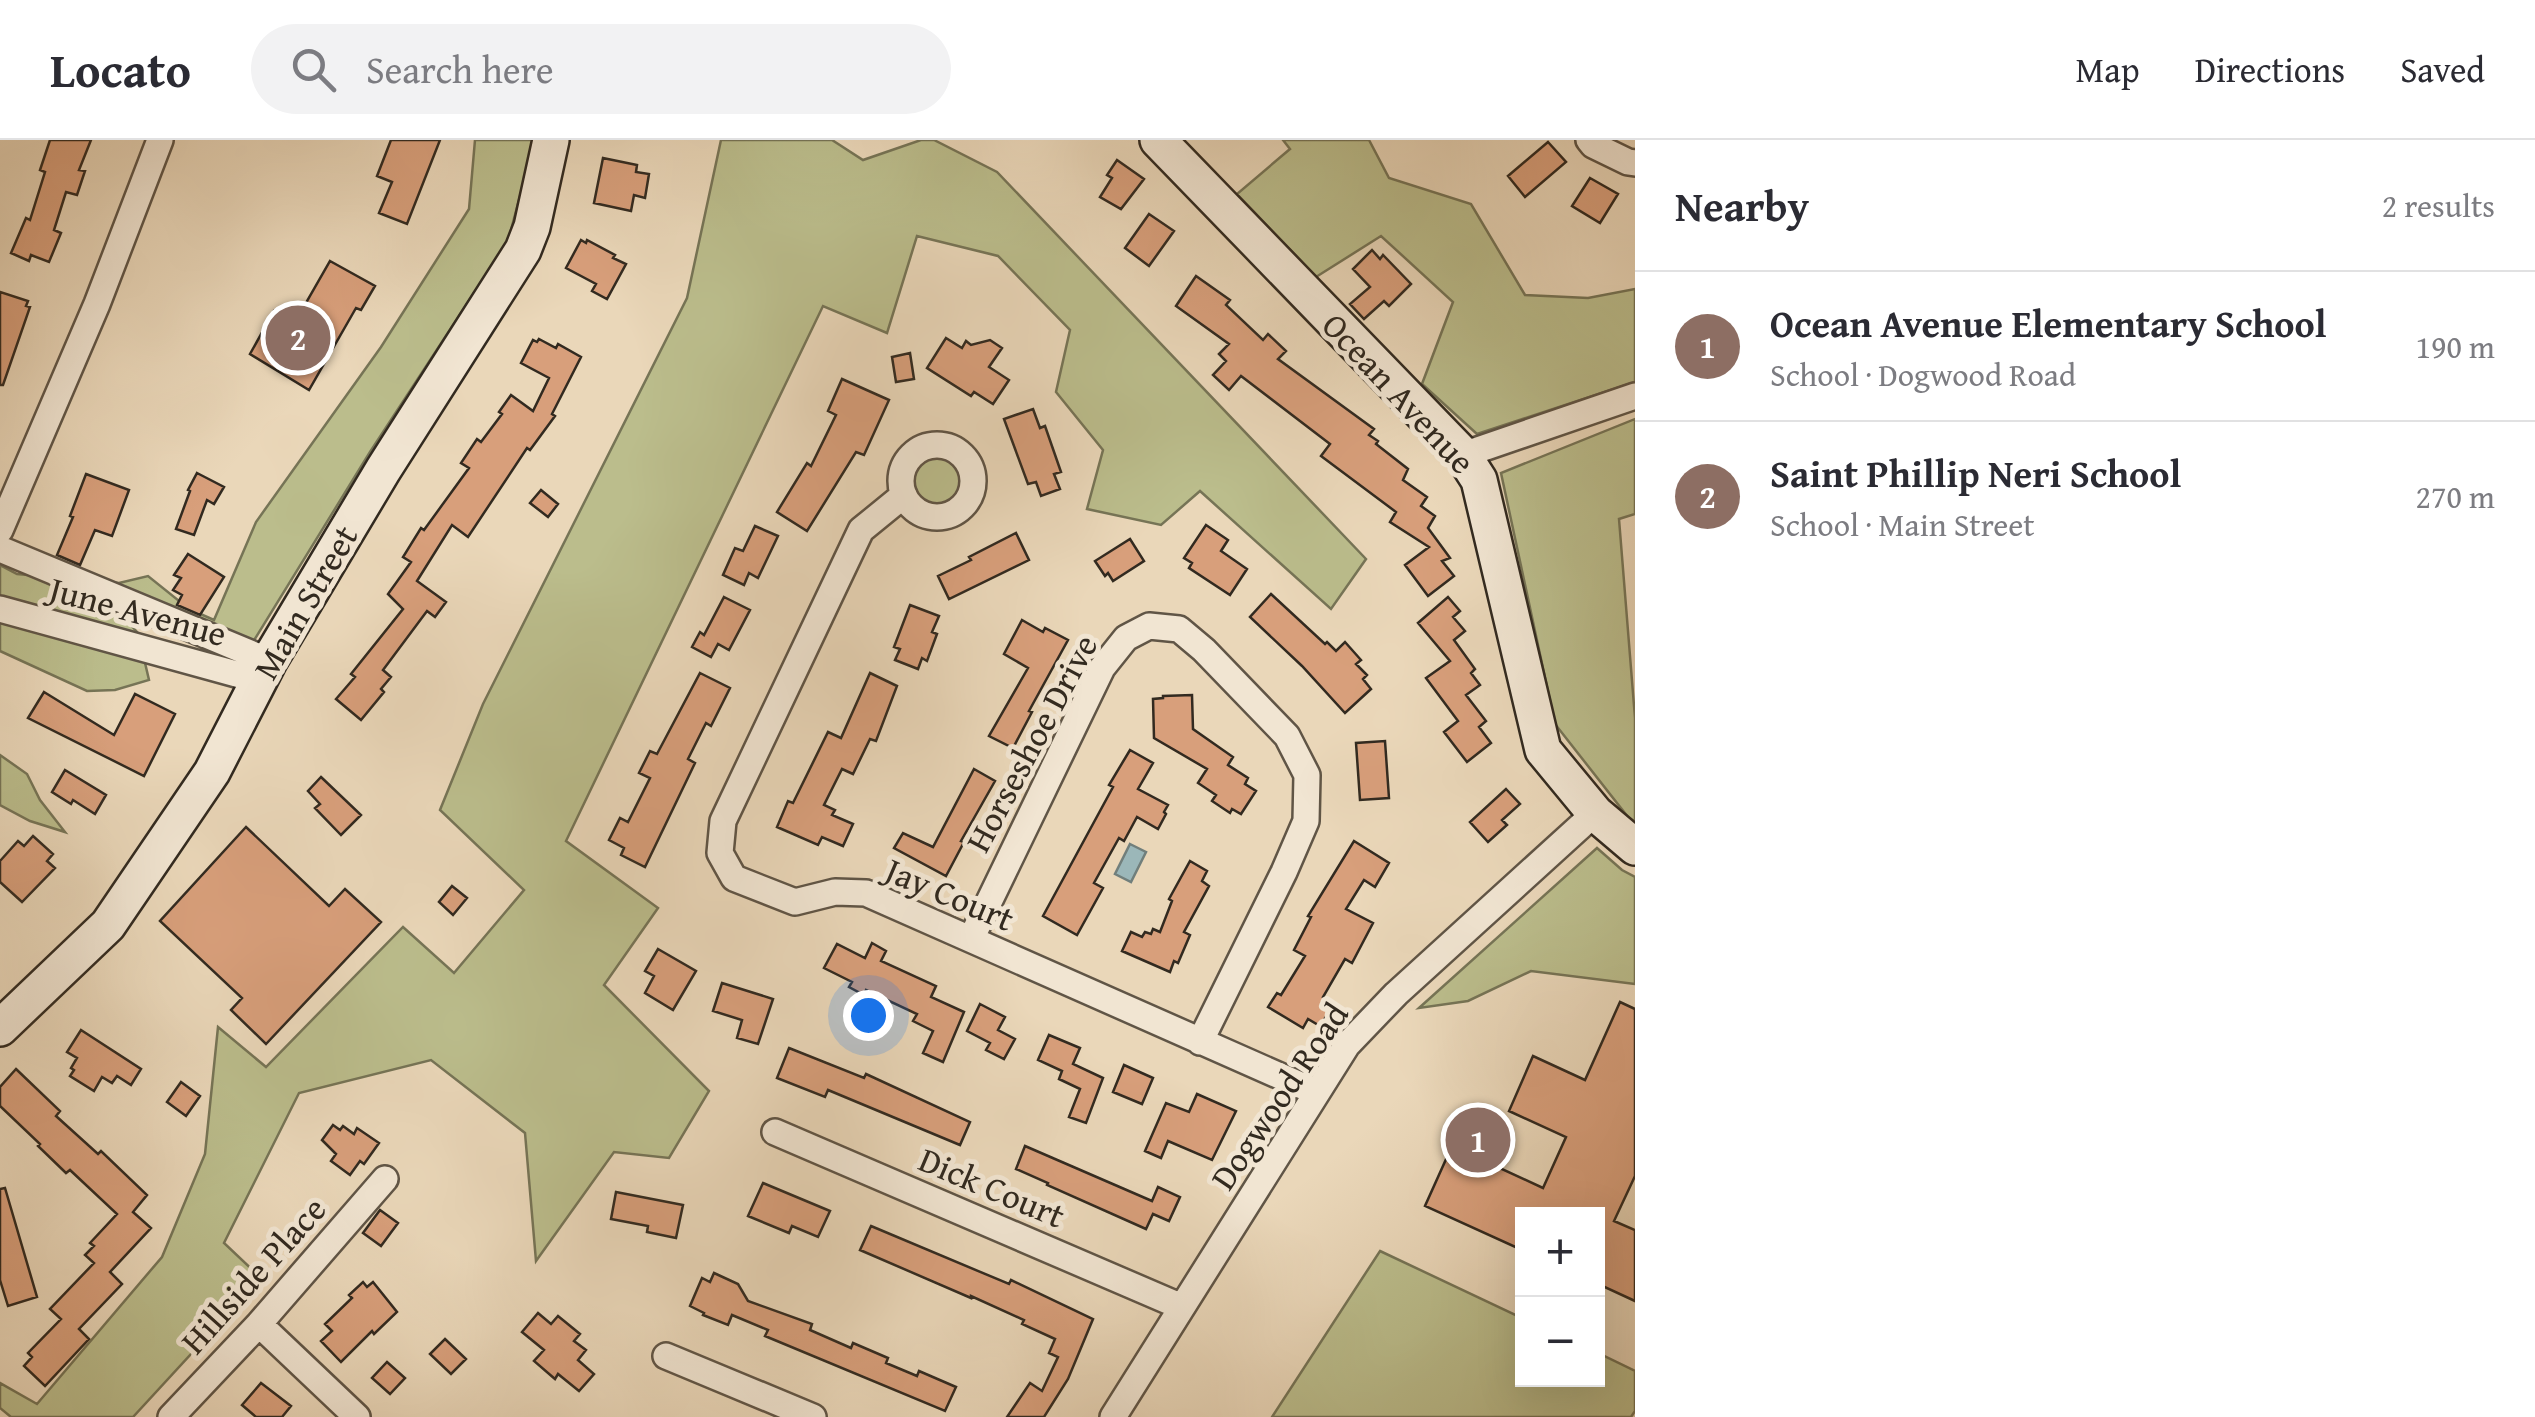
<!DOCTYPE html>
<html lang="en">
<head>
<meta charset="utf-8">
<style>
  body { margin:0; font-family:"Gentium Book Plus",serif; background:#f2f2f3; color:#2b2b33 }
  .controls { position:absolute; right:30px; bottom:30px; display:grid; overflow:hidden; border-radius:0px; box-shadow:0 10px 40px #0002 }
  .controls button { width:90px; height:90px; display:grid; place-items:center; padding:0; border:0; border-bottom:2px solid #e1e1e2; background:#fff; color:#2b2b33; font:50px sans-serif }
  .you { position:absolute; left:868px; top:875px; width:35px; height:35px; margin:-25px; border:8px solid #fff; border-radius:50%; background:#1a73e8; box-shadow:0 0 0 15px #1a73e833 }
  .badge { display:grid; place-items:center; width:65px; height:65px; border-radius:50%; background:#8f2418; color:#fff; font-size:32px; font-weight:700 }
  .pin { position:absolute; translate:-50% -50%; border:5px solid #fff; box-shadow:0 2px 10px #0006 }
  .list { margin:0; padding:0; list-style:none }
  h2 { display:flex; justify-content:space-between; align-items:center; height:130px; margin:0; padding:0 40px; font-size:42px }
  h2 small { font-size:32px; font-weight:400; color:#7c7c81 }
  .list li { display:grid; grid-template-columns:65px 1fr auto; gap:30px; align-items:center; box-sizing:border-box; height:150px; padding:0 40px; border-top:2px solid #e1e1e2 }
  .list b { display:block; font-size:38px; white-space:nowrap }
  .list p { margin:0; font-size:32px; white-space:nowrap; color:#7c7c81 }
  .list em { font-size:32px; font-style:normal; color:#7c7c81 }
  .icon { flex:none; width:55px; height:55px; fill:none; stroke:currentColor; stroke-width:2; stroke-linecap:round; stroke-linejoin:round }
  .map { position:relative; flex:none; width:1635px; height:1277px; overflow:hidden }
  header { display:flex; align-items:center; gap:60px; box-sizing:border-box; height:140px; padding:0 50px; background:#fff; border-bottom:2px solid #e1e1e2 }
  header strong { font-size:48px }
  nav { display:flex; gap:55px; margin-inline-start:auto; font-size:35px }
  .search { width:700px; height:90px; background:#f2f2f3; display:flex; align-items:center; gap:25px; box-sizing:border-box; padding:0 35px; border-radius:55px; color:#7c7c81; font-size:38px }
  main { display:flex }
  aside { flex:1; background:#fff }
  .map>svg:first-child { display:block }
  .green { fill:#bbbd8c; stroke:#767456; stroke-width:2.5 }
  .water { fill:#9bb7b9; stroke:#717f7c; stroke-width:2.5 }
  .building { fill:#d89f7b; stroke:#322a20; stroke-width:2.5 }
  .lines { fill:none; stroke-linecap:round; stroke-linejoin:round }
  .minor-casing { stroke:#605546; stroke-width:30 }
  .secondary-casing { stroke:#322a20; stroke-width:40 }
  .minor { stroke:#f1e5d2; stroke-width:25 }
  .secondary { stroke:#f1e5d2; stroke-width:35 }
  .labels { text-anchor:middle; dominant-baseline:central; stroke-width:10; stroke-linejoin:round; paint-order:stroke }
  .street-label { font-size:35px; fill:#322a20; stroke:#f1e5d2 }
</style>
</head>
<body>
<header>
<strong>Locato</strong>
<div class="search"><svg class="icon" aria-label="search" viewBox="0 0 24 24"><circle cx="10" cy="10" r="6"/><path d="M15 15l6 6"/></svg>Search here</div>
<nav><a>Map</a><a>Directions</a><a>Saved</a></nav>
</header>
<main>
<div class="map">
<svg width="1635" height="1277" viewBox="0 0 1635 1277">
  <rect width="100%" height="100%" fill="#ead7b9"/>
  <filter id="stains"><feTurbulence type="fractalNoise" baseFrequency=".002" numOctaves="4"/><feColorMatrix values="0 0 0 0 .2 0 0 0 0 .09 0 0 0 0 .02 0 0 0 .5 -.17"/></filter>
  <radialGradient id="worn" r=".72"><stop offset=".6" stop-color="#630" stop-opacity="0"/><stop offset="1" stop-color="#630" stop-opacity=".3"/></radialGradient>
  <path class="green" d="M475 0H535L508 101 370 312 253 502 117 470 138 493 149 540 115 550 87 551 0 511V425L17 434 119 443 148 436 189 469 214 480 256 382 381 207 469 69Z
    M721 0H832L863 20 921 0H934L997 32 1366 419 1331 469 1200 351 1161 385 1087 369 1103 310 1056 252 1070 190 998 116 917 96 887 193 823 166 566 701 658 768 604 845 709 951 669 1018 614 1012 536 1121 525 993 431 920 299 953 224 1103 261 1138 133 1277H11L0 1268V1243L37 1264 162 1117 205 1014 218 887 266 927 403 787 454 833 524 750 440 670 483 564 687 158Z
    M1283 0H1369L1389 38 1471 64 1525 155 1588 158 1635 149V242L1477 294 1422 244 1453 162 1381 96 1316 137 1237 54 1290 9Z
    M1635 279V374L1619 379 1635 578V682L1628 677 1555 584 1501 333Z
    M906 343a31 31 0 1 1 62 0a31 31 0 1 1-62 0Z
    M0 615 27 634 40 660 65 692 30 681 0 665Z
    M1597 708 1622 730 1635 737V844L1531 831 1468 861 1419 868Z
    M1380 1111 1522 1178V1240H1598V1213L1635 1231V1271L1631 1277H1272Z"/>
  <path class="water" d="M1130 704 1146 712 1131 742 1115 734Z"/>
  <path class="building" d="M50 0H91L79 30 85 31 77 55 66 52 54 90 61 93 49 122 31 115 29 121 11 113 26 78 30 80 45 32 40 30Z
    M391 0H440L407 84 379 73 392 42 377 36Z
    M1548 2 1566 22 1525 57 1508 36Z
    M603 18 637 25 636 32 649 34 645 58 634 55 631 71 594 63Z
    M1117 20 1144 39 1121 69 1100 57 1112 38 1107 35Z
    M1590 38 1618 54 1600 83 1572 66Z
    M1149 74 1174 91 1149 126 1125 108Z
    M581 100 586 103 587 100 615 115 613 118 626 124 607 159 592 151 596 144 566 128Z
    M1372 110 1380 119 1383 115 1411 144 1389 166 1384 161 1364 179 1350 164 1370 147 1353 129Z
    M330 121 375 146 361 170 356 168 309 250 250 214 274 171 295 182Z
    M1196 136 1230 160 1226 165 1263 200 1268 194 1286 211 1278 219 1374 289 1369 295 1378 301 1376 304 1408 329 1403 340 1427 357 1421 366 1435 376 1428 388 1450 418 1442 421 1454 436 1428 456 1405 425 1429 407 1390 382 1396 372 1321 316 1330 304 1241 236 1229 250 1213 235 1226 221 1219 214 1229 204 1176 166Z
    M0 152 28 161 26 166 30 167 3 245H0Z
    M946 198 962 208 966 201 971 205 990 200 1002 208 989 227 1009 240 993 264 974 252 971 256 927 228Z
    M539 199 556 208 558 204 581 217 552 274 555 276 530 310 527 308 468 397 452 385 417 441 446 462 435 477 427 471 383 530 391 537 381 549 384 552 361 580 336 559 355 537 351 534 403 469 388 454 411 422 403 417 421 388 424 390 469 328 461 323 477 299 481 302 502 274 499 272 511 255 533 271 549 238 521 223 533 200 537 202Z
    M910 213 914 239 896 242 892 217Z
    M842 239 889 260 864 315 856 312 807 391 777 372 807 323 811 326 836 275 828 271Z
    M1033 269 1040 288 1045 286 1061 332 1054 334 1060 349 1041 356 1036 342 1028 344 1004 279Z
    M197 333 224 347 214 364 207 360 194 395 176 389 190 351 188 350Z
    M86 334 129 350 112 396 95 390 80 425 57 415 73 377 70 376Z
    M541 350 558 364 548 377 530 363Z
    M1206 385 1228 400 1221 411 1247 429 1230 455 1189 428 1192 423 1184 418Z
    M755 386 778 396 758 438 749 433 744 445 723 435 735 408 743 411Z
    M1016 393 1029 420 949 459 938 436 971 420 969 417Z
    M1130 399 1144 421 1113 441 1108 433 1105 436 1095 421Z
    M188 414 224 437 200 475 177 465 182 455 173 450 181 438 174 435Z
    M1271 454 1325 504 1327 502 1336 511 1345 502 1361 520 1356 524 1367 535 1363 539 1371 549 1345 573 1302 526 1250 477Z
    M724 457 750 470 729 510 718 504 711 517 692 507 700 492 704 495Z
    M1448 457 1460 471 1453 477 1465 491 1454 500 1475 529 1471 533 1480 545 1466 555 1486 581 1479 587 1491 603 1467 622 1444 592 1458 581 1426 538 1450 521 1418 483Z
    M910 465 939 476 932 492 937 494 927 521 922 518 918 529 895 520 900 509 894 507Z
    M1022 480 1043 492 1045 488 1068 500 1029 571 1032 572 1013 608 989 596 1028 528 1004 514Z
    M700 533 730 548 711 586 706 583 688 619 695 623 645 727 621 715 624 708 609 700 620 678 628 682 650 638 639 633 650 611 657 614Z
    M870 533 897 546 876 601 870 599 853 634 842 629 824 665 835 670 832 675 853 684 843 706 822 697 818 705 777 687 788 661 793 663 828 592 841 598Z
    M44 552 114 595 135 554 175 574 144 636 28 578Z
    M1192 555 1193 589 1233 617 1228 625 1248 638 1245 644 1256 651 1241 674 1232 669 1230 673 1212 661 1216 655 1198 643 1207 629 1154 598 1153 559 1163 558V556Z
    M1385 601 1389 658 1360 660 1356 603Z
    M1130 610 1153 623 1138 649 1168 665 1164 672 1166 674 1158 689 1137 677 1124 701 1119 698 1094 743 1103 748 1077 795 1043 776 1113 647 1109 645Z
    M974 629 995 641 961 701 964 702 946 736 894 708 903 693 933 707Z
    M65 630 106 655 95 674 73 660 71 664 52 652Z
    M321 637 361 675 341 695 315 668 320 664 308 651Z
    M1506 649 1520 664 1502 680 1507 685 1488 702 1470 682Z
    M246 687 329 766 345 749 381 782 266 904 231 870 242 858 160 781Z
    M33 696 53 714 47 721 55 728 22 762 0 742V721L18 701 24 706Z
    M1354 701 1389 723 1375 747 1364 740 1346 769 1373 783 1352 823 1345 819 1323 857 1334 864 1320 886 1308 879 1303 888 1268 867 1277 853 1281 855 1305 816 1294 810 1311 777 1308 776Z
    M1190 721 1207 731 1202 741 1209 746 1184 792 1190 795 1178 823 1174 821 1170 832 1122 811 1131 792 1142 797 1145 792 1151 794 1153 789 1160 792 1172 761 1169 759Z
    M452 746 467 758 453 775 439 762Z
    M872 803 886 811 881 821 936 846 931 857 964 872 943 922 923 913 933 891 913 881 917 874 866 850 864 855 849 847 852 842 824 828 837 804 865 818Z
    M658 809 696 831 673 870 645 853 654 836 645 831Z
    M722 843 773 859 758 904 737 898 742 880 713 871Z
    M1620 862 1635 869V1036L1614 1081 1635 1090V1161L1598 1144V1074H1522V1110L1425 1066 1452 1006 1543 1048 1566 997 1509 971 1533 916 1585 940Z
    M980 864 1005 877 998 890 1015 899 1004 919 986 910 990 903 967 891Z
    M81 890 141 929 131 945 117 936 112 943 102 937 94 951 70 936 74 930 71 928 77 918 67 912Z
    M1049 895 1080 908 1073 924 1103 938 1086 983 1069 977 1080 949 1059 939 1062 931 1038 920Z
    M789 908 864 938 866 934 970 982 960 1005 828 950 825 957 777 938Z
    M1124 925 1153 938 1142 964 1113 952Z
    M16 929 60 971 56 976 98 1014 101 1011 147 1055 133 1072 151 1088 110 1132 122 1144 79 1189 89 1199 45 1246 24 1226 32 1217 28 1213 61 1179 50 1169 94 1123 85 1115 94 1106 90 1103 117 1074 70 1030 66 1033 38 1006 40 1004 0 966V947Z
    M181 942 200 956 186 976 167 962Z
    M1197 954 1236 971 1212 1020 1168 1001 1161 1018 1145 1011 1166 963 1189 972Z
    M333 985 340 990 343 986 354 994 357 988 379 1003 364 1024 360 1021 350 1035 331 1021 336 1014 322 1000Z
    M1025 1006 1152 1061 1158 1047 1180 1057 1169 1081 1153 1074 1146 1089 1047 1045 1048 1043 1016 1029Z
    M763 1043 830 1071 818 1097 792 1086 789 1093 748 1076Z
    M5 1048 37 1157 8 1166 0 1140V1049Z
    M616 1052 683 1065 676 1098 647 1092 648 1086 611 1079Z
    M380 1070 398 1083 381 1106 363 1093Z
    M871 1086 1009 1144 1011 1140 1093 1179 1068 1239 1044 1277H1007L1030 1243 1042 1251 1058 1217 1049 1213 1055 1199 1022 1184 1024 1180 971 1156V1158L860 1110Z
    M714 1133 738 1144 748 1161 812 1184 810 1190 851 1208 853 1203 888 1218 886 1223 917 1236 919 1231 956 1247 945 1271 765 1196 768 1190 732 1175 728 1185 703 1175 704 1173 690 1166 702 1138 710 1142Z
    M363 1142 367 1147 373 1142 397 1172 374 1194 372 1191 341 1222 321 1201 332 1191 325 1184 352 1158 349 1155Z
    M538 1173 551 1184 558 1176 580 1194 574 1201 586 1210 578 1220 594 1234 579 1251 558 1234 555 1239 534 1221 544 1210 522 1192Z
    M445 1199 466 1219 451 1234 430 1214Z
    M387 1222 405 1238 390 1254 372 1238Z
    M261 1243 291 1266 282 1277H256L242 1265Z"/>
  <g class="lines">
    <defs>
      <path id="minor" d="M1589 0 1593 5 1628 22 1635 23
        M901 341a36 36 0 1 1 72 0a36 36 0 1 1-72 0Z
        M1463 315 1635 256
        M904 355 861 390 723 681 720 713 734 738 795 762 835 752 866 753 1316 952
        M0 390 97 164 160 0
        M0 409 269 521
        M0 469 258 540
        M971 799 1102 528 1126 498 1149 486 1179 489 1204 510 1287 596 1307 635 1306 681 1284 732 1200 902
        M775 992 1182 1167
        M259 1184 357 1277
        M666 1216 813 1277
        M171 1277 259 1184 385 1039
        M1113 1277 1347 905 1396 854 1595 673"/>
      <path id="secondary" d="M1158 0 1463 315 1479 340 1543 610 1595 673 1635 707
        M0 888 108 785 212 632 269 521 383 330 523 110 532 87 551 0"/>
    </defs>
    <use href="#minor" class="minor-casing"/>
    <use href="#secondary" class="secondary-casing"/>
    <use href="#minor" class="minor"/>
    <use href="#secondary" class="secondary"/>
  </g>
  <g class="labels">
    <g class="street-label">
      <text transform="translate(1399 253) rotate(47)">Ocean Avenue</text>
      <text transform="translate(305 462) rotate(-60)">Main Street</text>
      <text transform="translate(138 471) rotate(15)">June Avenue</text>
      <text transform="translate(1031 603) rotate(-62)">Horseshoe Drive</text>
      <text transform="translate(950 754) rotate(23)">Jay Court</text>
      <text transform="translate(1279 956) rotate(-56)">Dogwood Road</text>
      <text transform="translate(992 1047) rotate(23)">Dick Court</text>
      <text transform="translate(253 1135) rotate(-48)">Hillside Place</text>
    </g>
  </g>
  <rect width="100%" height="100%" filter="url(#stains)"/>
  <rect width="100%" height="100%" fill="url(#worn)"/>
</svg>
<div class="controls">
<button>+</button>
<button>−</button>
</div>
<div class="you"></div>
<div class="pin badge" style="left:1478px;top:1000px;background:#8d6e63">1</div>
<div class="pin badge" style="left:298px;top:198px;background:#8d6e63">2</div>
</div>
<aside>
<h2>Nearby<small>2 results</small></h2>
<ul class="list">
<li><span class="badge" style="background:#8d6e63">1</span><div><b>Ocean Avenue Elementary School</b><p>School · Dogwood Road</p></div><em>190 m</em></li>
<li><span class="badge" style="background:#8d6e63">2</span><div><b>Saint Phillip Neri School</b><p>School · Main Street</p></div><em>270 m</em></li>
</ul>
</aside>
</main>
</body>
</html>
